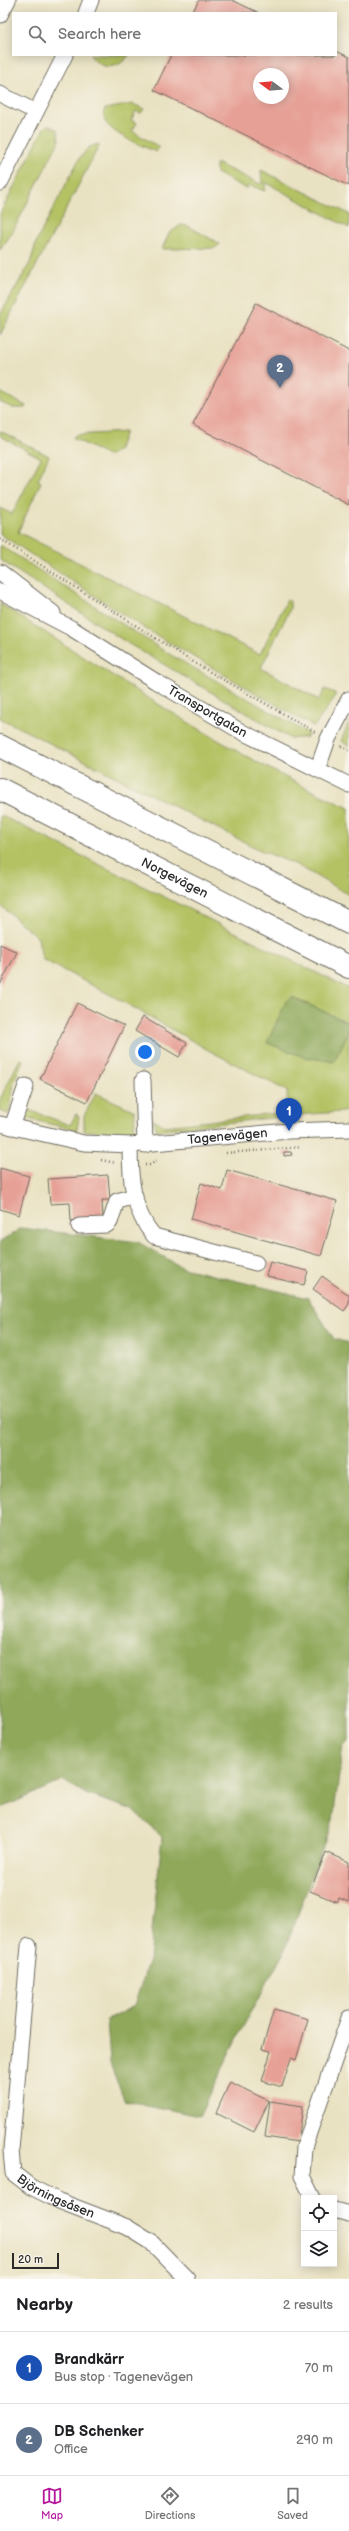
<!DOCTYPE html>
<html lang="en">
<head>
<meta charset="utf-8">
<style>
  body { margin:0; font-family:"Balsamiq Sans",sans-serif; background:#f2f2f2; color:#202124 }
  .controls { position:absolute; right:12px; bottom:12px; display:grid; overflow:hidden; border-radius:0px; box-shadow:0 2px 10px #0003 }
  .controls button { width:36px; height:36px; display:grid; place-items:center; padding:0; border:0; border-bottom:1px solid #e0e0e0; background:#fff; color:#202124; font:20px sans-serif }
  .compass { position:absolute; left:253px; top:68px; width:36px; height:36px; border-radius:50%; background:#fff; box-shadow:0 2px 10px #0003; rotate:286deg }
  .scale { position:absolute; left:12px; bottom:10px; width:47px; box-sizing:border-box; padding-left:4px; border:2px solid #2b2b2b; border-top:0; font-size:11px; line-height:14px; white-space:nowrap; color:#2b2b2b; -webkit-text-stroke:3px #f7f3e8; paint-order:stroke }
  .you { position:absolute; left:145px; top:1052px; width:14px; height:14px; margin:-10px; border:3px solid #fff; border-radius:50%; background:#1a73e8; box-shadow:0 0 0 6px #1a73e833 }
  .badge { display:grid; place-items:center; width:26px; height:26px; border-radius:50%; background:#b5179e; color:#fff; font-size:13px; font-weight:700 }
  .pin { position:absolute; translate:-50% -33px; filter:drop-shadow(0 1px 2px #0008) }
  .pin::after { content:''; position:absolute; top:21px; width:14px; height:12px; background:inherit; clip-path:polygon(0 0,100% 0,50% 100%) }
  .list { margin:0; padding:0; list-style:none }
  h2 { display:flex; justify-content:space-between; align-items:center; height:52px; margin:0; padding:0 16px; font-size:17px }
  h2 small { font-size:13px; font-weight:400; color:#757577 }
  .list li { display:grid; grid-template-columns:26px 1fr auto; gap:12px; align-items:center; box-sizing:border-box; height:72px; padding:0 16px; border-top:1px solid #e0e0e0 }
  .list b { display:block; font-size:15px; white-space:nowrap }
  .list p { margin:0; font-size:13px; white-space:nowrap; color:#757577 }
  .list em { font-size:13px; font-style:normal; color:#757577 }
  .icon { flex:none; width:22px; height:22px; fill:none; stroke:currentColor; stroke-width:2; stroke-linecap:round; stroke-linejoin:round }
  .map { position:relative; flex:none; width:349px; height:2279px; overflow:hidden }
  .search { position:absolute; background:#fff; box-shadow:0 2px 10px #0003; left:12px; right:12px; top:12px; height:44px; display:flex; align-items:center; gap:10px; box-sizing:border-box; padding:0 14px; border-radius:0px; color:#757577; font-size:15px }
  .sheet { height:196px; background:#fff }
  nav { display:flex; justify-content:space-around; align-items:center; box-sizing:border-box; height:56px; border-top:1px solid #e0e0e0; background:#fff; font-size:11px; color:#757577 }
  nav a { display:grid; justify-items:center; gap:2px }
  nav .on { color:#b5179e }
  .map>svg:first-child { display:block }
  .green { fill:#b4c264; stroke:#707648 }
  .forest { fill:#8fa85a; stroke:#5d6a42 }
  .building { fill:#e7a096; fill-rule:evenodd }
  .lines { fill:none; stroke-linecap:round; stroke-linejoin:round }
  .minor-casing { stroke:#6e6b60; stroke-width:17 }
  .highway-casing { stroke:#6e6b60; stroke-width:24 }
  .path { stroke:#6e6b60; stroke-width:2.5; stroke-dasharray:1 3; stroke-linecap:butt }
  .minor { stroke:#fff; stroke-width:15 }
  .highway { stroke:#fff; stroke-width:22 }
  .labels { text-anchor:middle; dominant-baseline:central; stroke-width:4; stroke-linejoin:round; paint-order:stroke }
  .street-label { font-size:13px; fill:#2b2b2b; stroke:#f7f3e8 }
</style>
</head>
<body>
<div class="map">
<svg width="349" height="2279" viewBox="0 0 349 2279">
  <rect width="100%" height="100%" fill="#f7f3e8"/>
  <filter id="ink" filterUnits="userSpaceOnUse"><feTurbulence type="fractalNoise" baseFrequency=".025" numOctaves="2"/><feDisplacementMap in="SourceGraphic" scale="8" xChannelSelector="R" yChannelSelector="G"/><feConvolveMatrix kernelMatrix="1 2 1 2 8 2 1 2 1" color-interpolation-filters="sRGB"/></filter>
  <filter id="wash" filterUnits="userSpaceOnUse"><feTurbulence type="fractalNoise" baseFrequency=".012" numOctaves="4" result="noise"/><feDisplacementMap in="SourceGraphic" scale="16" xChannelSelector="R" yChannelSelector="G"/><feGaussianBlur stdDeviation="0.9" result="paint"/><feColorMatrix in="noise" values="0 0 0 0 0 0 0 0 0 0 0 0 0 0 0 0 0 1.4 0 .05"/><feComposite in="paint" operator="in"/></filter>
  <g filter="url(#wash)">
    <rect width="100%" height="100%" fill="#e9e2c2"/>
    <path class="green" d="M90 55H129C118 70 101 71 90 55Z
      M133 104 144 109 141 113 136 111 131 120 137 123 132 131 159 147 156 152C142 145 94 129 105 109Z
      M48 125 58 130 59 141 12 233 0 250V214L44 128Z
      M98 144 99 146 0 335V315L30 263 37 240 79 159 89 147Z
      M216 163 260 184 262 183 261 170 349 214V228L265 182V191L248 185 247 189 216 173Z
      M181 225 188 226 220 244 215 248 162 249 169 233Z
      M0 392 26 406 25 408H13L0 402Z
      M0 431 49 456 38 480 41 482 18 532 257 653 260 654 287 600 290 601V609L261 668 319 700 325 689 335 693V697L314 727 144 628 0 534V508L12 514 41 458 0 436Z
      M125 432 118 451 108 456 73 438 75 435Z
      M0 545 169 654 308 733 307 737 291 739 129 644 0 560Z
      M0 604C114 675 226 753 349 808V895L297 865 260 850 0 718Z
      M349 721V746L341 741Z
      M0 815 349 989V1023L292 997 349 1029V1110L342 1112 309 1114 157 1130 153 1119 165 1126 288 1112 287 1091 210 1051 122 1001 42 959 38 938 0 905Z
      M20 1059 23 1060 14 1081 10 1111 8 1114 0 1111V1099Z
      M96 1093 135 1111 134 1132 84 1131V1116Z
      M26 1109 70 1125 76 1114 79 1116 77 1130 24 1118 22 1117Z"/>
    <path class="forest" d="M292 997 349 1023V1031L334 1062 304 1057 267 1043 286 1001Z
      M21 1228 138 1242 183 1268 308 1298 334 1339 349 1343V1742L343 1745 333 1820 283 1954 239 2034 199 2116 124 2100 110 2063 107 2020 134 2006 149 1960 162 1837 133 1810 86 1794 63 1780 0 1809V1242Z"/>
    <g id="blocks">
      <path class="building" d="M199 0H232L259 13H192Z
        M336 51 349 57V186L154 90 171 55H336ZM259 74H283V98H259Z
        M256 303 349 351V505L193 425Z
        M0 944 17 952 0 985Z
        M77 1003 124 1026 87 1102 40 1079Z
        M143 1017 187 1043 179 1057 135 1031Z
        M284 1152H291L292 1155 284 1156Z
        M0 1168 29 1176 19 1215 0 1209Z
        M227 1170 337 1201 321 1256 191 1219 201 1183 222 1190Z
        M108 1175 110 1200H102L103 1219 71 1221 70 1203 50 1204 48 1179Z
        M270 1262 308 1271 304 1285 266 1276Z
        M322 1276 349 1295V1304L344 1311 313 1289Z
        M326 1852 349 1862V1902L339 1898 337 1902 310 1891Z
        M274 2009 308 2019 296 2060 291 2058 282 2087 262 2081 271 2051 262 2049Z
        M230 2082 269 2101 254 2132 216 2113Z
        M270 2101 303 2106 298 2142 265 2137Z"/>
    </g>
  </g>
  <g filter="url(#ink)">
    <use href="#blocks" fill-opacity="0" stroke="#6e6b60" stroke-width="1"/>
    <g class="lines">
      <defs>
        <g id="minor">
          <path d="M86 13 91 0"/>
          <path d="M0 15 8 0"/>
          <path d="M0 94 36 112 0 183"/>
          <path d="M36 112 65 55"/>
          <path d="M0 572 53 613"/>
          <path id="s1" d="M0 591 71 628 155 681 242 732 349 785"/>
          <path d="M318 768 328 739 349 699"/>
          <path d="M143 1080 145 1145"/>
          <path id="s2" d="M0 1124 84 1143 130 1145 289 1131 349 1129"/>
          <path d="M12 1127 26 1086"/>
          <path d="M130 1145C130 1177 132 1211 154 1236L256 1263"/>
          <path d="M79 1226 107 1225 110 1222 117 1201 135 1196"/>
          <path id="s3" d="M29 1946 11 2150 13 2173 31 2187 59 2201 127 2227 151 2242 187 2279"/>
          <path d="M313 2198 302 2176 304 2147 349 2018"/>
          <path d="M334 2210 349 2214"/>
        </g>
        <g id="highway">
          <path d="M0 746 349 923"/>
          <path id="s4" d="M0 789 349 967"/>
        </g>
      </defs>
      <use href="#minor" class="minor-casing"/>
      <use href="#highway" class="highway-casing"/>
      <path class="path" d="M0 539 198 665 315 732
        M341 746 349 750
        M226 1153 301 1147
        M101 1160 116 1163
        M145 1165H150L159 1159"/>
      <use href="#minor" class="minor"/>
      <use href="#highway" class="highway"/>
    </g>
  </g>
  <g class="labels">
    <g class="street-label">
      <text stroke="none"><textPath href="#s1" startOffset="240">Transportgatan</textPath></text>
      <text stroke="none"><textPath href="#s4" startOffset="196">Norgevägen</textPath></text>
      <text stroke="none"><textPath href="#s2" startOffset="230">Tagenevägen</textPath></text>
      <text stroke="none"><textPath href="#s3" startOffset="277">Björningsåsen</textPath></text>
    </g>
  </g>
</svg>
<div class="controls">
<button><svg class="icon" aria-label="locate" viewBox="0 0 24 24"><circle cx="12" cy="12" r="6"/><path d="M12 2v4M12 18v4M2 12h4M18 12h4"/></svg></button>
<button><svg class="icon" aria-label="layers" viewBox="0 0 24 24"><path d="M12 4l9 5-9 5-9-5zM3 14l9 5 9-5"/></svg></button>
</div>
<svg class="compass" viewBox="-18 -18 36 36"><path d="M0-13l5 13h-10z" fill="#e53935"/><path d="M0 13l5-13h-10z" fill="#757577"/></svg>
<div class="scale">20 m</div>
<div class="you"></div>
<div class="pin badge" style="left:289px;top:1131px;background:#1a4fb4">1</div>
<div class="pin badge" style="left:280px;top:388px;background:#5c6f8a">2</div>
<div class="search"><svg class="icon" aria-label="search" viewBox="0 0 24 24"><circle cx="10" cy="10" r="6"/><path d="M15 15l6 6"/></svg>Search here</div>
</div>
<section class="sheet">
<h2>Nearby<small>2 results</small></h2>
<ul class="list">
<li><span class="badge" style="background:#1a4fb4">1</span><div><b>Brandkärr</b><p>Bus stop · Tagenevägen</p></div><em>70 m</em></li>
<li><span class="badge" style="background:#5c6f8a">2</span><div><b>DB Schenker</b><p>Office</p></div><em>290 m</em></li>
</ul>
</section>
<nav>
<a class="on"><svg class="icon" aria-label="map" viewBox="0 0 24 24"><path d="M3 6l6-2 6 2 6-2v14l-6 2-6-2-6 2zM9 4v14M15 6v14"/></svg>Map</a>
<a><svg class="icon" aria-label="directions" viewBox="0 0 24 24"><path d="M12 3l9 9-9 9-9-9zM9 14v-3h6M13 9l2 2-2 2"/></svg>Directions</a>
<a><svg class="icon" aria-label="saved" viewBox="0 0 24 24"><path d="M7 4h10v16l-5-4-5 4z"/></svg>Saved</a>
</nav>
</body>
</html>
